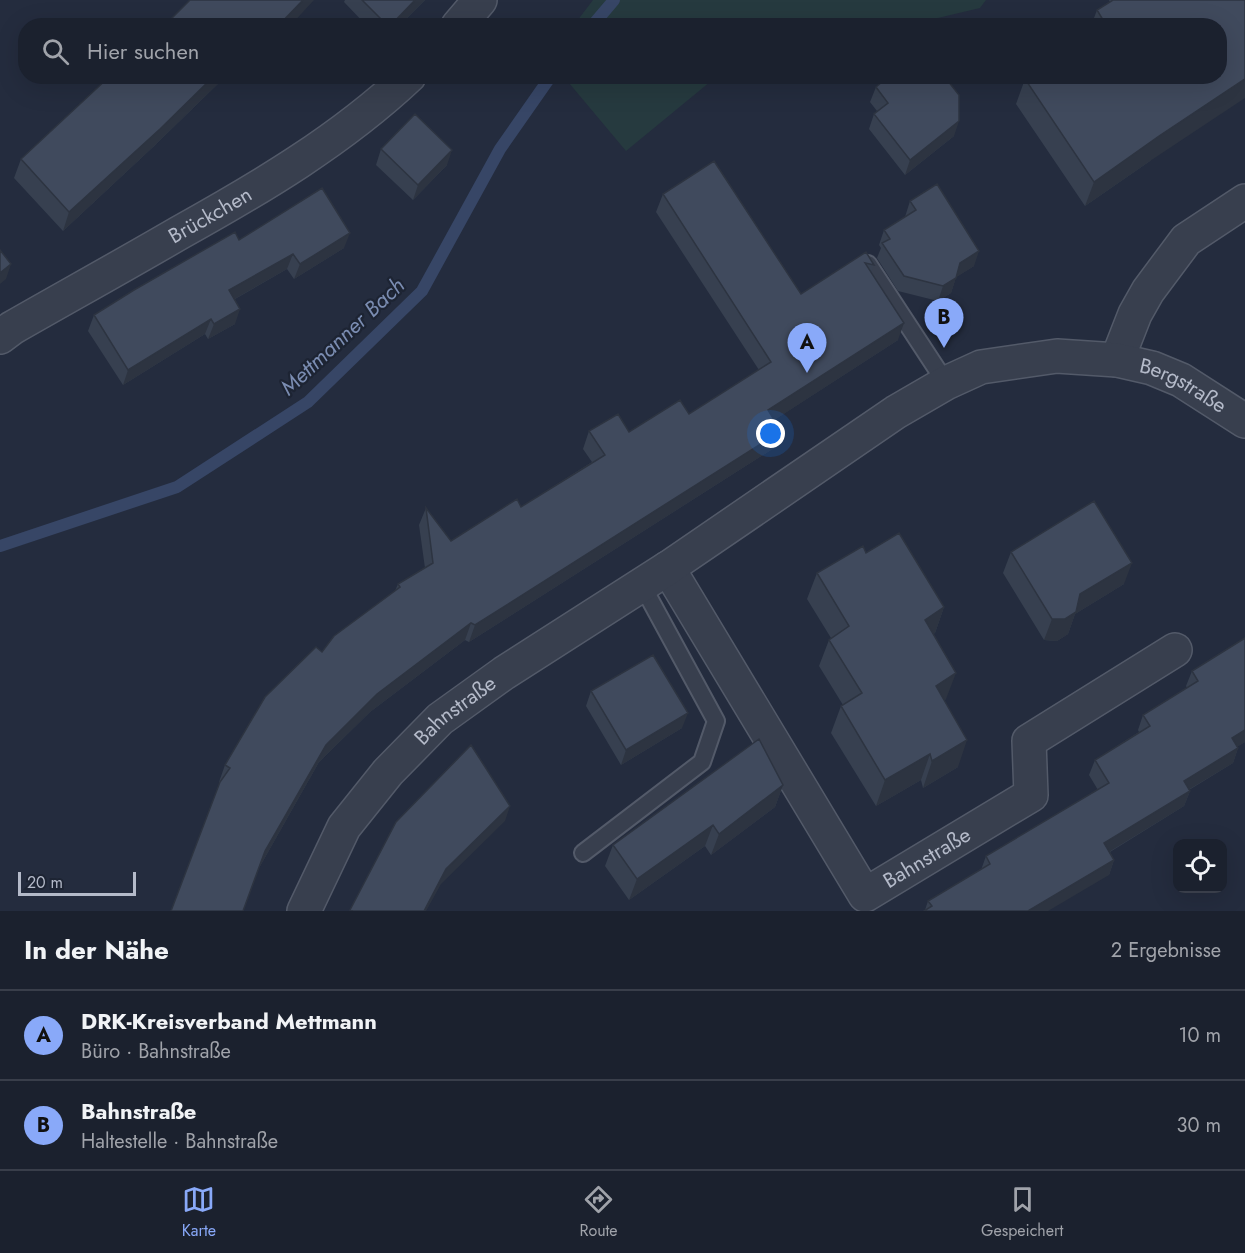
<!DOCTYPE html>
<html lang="de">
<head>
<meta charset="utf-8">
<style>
  body { margin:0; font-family:Jost,sans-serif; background:#282e3a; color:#f1f3f6 }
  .controls { position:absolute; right:18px; bottom:18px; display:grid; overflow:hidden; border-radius:12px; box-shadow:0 6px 24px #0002 }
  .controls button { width:54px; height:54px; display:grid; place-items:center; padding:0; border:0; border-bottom:2px solid #393e4a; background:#1b212e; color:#f1f3f6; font:30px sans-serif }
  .scale { position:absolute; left:18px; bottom:15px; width:118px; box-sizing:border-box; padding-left:6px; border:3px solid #b4bac9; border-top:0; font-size:16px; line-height:21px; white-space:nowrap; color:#b4bac9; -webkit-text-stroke:4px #1d2433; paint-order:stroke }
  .you { position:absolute; left:771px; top:434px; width:21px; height:21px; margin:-15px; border:4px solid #fff; border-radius:50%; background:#1a73e8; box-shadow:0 0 0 9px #1a73e833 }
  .badge { display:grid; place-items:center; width:39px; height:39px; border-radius:50%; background:#89a9f9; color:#111; font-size:20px; font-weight:700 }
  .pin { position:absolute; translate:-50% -50px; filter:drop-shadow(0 2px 3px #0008) }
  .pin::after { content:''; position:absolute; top:32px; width:21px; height:18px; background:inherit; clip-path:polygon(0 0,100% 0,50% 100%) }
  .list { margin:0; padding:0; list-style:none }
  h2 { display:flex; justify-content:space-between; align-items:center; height:78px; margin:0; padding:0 24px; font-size:26px }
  h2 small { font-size:20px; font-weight:400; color:#a0a3aa }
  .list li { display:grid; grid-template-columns:39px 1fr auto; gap:18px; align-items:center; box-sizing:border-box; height:90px; padding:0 24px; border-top:2px solid #393e4a }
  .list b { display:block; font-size:22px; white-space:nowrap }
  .list p { margin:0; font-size:20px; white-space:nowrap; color:#a0a3aa }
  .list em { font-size:20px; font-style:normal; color:#a0a3aa }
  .icon { flex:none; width:33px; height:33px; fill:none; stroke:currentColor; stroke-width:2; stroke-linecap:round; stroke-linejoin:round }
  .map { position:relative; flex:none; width:1245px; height:911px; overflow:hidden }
  .search { position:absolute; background:#1b212e; box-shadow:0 6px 24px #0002; left:18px; right:18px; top:18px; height:66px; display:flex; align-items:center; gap:15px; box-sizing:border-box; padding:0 21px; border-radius:24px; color:#a0a3aa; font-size:22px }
  .sheet { height:258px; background:#1b212e }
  nav { display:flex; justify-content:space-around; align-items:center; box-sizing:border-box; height:84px; border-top:2px solid #393e4a; background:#1b212e; font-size:16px; color:#a0a3aa }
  nav a { display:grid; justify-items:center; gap:3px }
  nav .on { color:#89a9f9 }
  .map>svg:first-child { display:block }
  .green { fill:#263a3f }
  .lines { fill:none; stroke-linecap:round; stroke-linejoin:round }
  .stream { stroke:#374666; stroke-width:12 }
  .service-casing { stroke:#535a69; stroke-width:20 }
  .minor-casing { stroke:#535a69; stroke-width:36 }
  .tertiary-casing { stroke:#535a69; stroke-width:36 }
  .service { stroke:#383f4e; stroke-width:16 }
  .minor { stroke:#383f4e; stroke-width:33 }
  .tertiary { stroke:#383f4e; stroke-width:33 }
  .wall { fill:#374050 }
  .shaded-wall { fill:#2d3441 }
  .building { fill:#404a5d; stroke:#2d3441; stroke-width:1.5 }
  .labels { text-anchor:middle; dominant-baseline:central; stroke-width:4.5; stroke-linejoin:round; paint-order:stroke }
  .street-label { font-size:21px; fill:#b4bac9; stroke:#1d2433 }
  .water-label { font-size:22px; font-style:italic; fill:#7b8db2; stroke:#1d2433 }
</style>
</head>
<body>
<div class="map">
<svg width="1245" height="911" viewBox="0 0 1245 911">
  <rect width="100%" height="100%" fill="#242c3e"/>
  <path class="green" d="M593 0H986L980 8 904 26 828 25 817 20 786 19 777 26 574 25Z
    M564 77H716L626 151Z"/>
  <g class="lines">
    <path class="stream" d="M592 26 614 0
      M0 546 177 487 308 402 422 291 500 149 551 76"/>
    <defs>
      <path id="service" d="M868 264 946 383
        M583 853 702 762 716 721 642 585"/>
      <g id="minor">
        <path d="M458 26 480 0"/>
        <path id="s1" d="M0 337 12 328C68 296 124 265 179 233 260 188 341 140 409 76"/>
        <path d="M1117 360 1135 314 1148 291 1186 240 1245 201"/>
        <path id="s2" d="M668 568 865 895 1031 795 1029 741 1175 650"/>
      </g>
      <g id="tertiary">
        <path id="s3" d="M304 911 344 827 388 772 440 719 504 673 668 568 896 412 946 383 981 367 1057 356 1117 360 1152 368 1181 380 1245 421"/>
      </g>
    </defs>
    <use href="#service" class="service-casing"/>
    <use href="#minor" class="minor-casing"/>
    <use href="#tertiary" class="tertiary-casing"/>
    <use href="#service" class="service"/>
    <use href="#minor" class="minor"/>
    <use href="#tertiary" class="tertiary"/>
  </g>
  <path class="wall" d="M345 0H425L399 26H367L344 2Z
    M1109 0H1245L1150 161 1085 206 1016 104 1025 79 1220 26H1091L1097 10 1110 2Z
    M110 76H226L153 147 63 231 14 178 21 159Z
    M876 87 954 136 905 175 869 129 874 114 877 111 870 102Z
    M381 149 447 165 413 200 376 165Z
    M663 194 801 294 866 252 874 265 871 272 898 340 774 420 781 431 774 448 469 642 465 640 370 712 319 762 259 868 219 782 225 765 322 652 395 591 398 584 425 568 419 525 426 508 451 541 521 507 592 462 583 449 589 431 629 432 689 414 759 370 656 212Z
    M910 201 974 266 956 277 951 293 938 301 898 291 877 258 881 248 879 245 884 230 905 217Z
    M239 240 344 248 294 279 287 269 235 299V324L208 339 205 334 123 385 88 331 94 315Z
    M1011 552 1124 584 1075 614 1068 634 1057 641 1044 640 1003 573Z
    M866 553 944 607 935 633 933 634 946 699 944 700 958 767 923 788 921 780 876 806 831 733 841 706 843 705 819 666 829 640 831 638 807 599 817 573Z
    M1192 671 1245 742 1238 746V748L1233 763 1189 790 1190 791 1184 806 1110 852 1114 860 1109 875 925 910 928 901 981 870 986 856 1098 790 1089 775 1095 760 1139 732 1138 730 1143 715 1187 688 1186 686Z
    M591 691 682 728 621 765 586 706Z
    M783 785 775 807 711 855 705 846 629 900 605 866 613 845Z"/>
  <path class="shaded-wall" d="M303 0H314L290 26H278Z
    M415 0H425L399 26H390Z
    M214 76H226L153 147 63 231 69 212Z
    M1245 79V98L1150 161 1085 206 1094 182 1159 136Z
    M959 121 954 136 905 175 910 160Z
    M452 150 447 165 413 200 418 185Z
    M350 233 344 248 294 279 300 264Z
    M979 251 974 266 955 278 960 263Z
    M293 254 287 269 224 305 229 290Z
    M11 264 6 279 0 284V273Z
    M956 278 951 293 938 301 943 286Z
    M240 309 235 324 208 339 214 324Z
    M211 319 205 334 123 385 128 370Z
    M904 323 898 340 762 428 768 410Z
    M781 431 774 448 469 642 475 625Z
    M1132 563 1124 584 1075 614 1068 634 1057 641 1044 640 1052 619 1080 594Z
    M944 607 935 633 915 646 925 620Z
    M471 623 465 640 370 712 319 762 259 868 265 851 326 745 377 694Z
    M956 673 946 699 926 712 936 686Z
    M688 713 682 728 621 765 626 750Z
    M1245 730V742L1227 753 1232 738Z
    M967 740 958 767 923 788 932 761Z
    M1238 748 1233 763 1178 796 1184 781Z
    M930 754 921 780 876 806 885 780Z
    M783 785 775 807 711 855 719 834Z
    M1190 791 1184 806 1099 858 1104 843Z
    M510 806 505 821 441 884 426 911H424L446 869Z
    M713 825 705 846 629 900 637 879Z
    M1114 860 1109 875 1048 911H1028Z"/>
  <path class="building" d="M190 0H303L278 26H164Z
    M362 0H415L390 26H388Z
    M1113 0H1245V79L1159 136 1094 182 1025 79 1029 76H1220V26H1105L1106 25 1097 10Z
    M110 76H214L160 129 69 212 21 159Z
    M889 76H944L959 95V121L910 160 874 114 888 103 876 87Z
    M415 114 452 150 418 185 381 149Z
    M714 161 801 294 866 252 874 265 865 263 904 323 768 410 781 431 475 625 471 623 377 694 326 745 265 851 243 911H171L220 782 230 768 225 765 265 697 316 647 322 652 334 636 400 587 398 584 433 563 426 508 451 541 517 499 521 507 605 455 589 431 618 414 629 432 680 400 689 414 771 362 663 194Z
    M937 184 979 251 960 263 956 278 943 286 904 276 882 243 890 239 884 230 916 210 910 201Z
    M322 188 350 233 300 264 293 254 229 290 240 309 214 324 211 319 128 370 94 315 134 290 235 232 239 240Z
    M0 250 11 264 0 273Z
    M1094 501 1132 563 1080 594 1076 612 1065 619H1052L1011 552Z
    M899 533 944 607 925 620 956 673 936 686 967 740 932 761 930 754 885 780 841 706 862 693 829 640 849 626 817 573 863 546 866 553Z
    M1245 638V730L1232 738 1238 748 1184 781 1190 791 1104 843 1114 860 1028 911H924L932 906 928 901 990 864 986 856 1109 783 1095 760 1150 726 1143 715 1198 681 1192 671Z
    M653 655 688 713 626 750 591 691Z
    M759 739 783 785 719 834 713 825 637 879 613 845Z
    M471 745 510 806 446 869 424 911H353L350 910 396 822Z"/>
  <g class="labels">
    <g class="street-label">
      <text stroke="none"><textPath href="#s1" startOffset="243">Brückchen</textPath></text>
      <text stroke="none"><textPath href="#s3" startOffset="1092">Bergstraße</textPath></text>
      <text stroke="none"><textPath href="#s3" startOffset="255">Bahnstraße</textPath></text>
      <text stroke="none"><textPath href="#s2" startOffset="454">Bahnstraße</textPath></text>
    </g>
    <g class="water-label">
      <text transform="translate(342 336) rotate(-43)">Mettmanner Bach</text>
    </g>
  </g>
</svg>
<div class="controls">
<button><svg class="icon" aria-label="locate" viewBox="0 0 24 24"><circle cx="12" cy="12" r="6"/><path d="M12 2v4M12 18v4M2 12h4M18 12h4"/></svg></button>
</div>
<div class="scale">20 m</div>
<div class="you"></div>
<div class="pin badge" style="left:807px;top:373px">A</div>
<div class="pin badge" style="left:944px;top:348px">B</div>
<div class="search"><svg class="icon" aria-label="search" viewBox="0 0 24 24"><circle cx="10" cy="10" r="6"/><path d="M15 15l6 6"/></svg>Hier suchen</div>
</div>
<section class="sheet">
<h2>In der Nähe<small>2 Ergebnisse</small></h2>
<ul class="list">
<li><span class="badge">A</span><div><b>DRK-Kreisverband Mettmann</b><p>Büro · Bahnstraße</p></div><em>10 m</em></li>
<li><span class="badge">B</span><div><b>Bahnstraße</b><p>Haltestelle · Bahnstraße</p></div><em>30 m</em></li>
</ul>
</section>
<nav>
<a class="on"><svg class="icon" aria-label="map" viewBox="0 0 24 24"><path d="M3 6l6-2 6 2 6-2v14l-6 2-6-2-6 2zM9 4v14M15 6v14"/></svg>Karte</a>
<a><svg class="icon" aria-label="directions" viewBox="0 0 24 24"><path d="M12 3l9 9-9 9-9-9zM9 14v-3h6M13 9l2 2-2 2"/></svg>Route</a>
<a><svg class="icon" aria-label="saved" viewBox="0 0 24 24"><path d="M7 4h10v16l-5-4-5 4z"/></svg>Gespeichert</a>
</nav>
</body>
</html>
